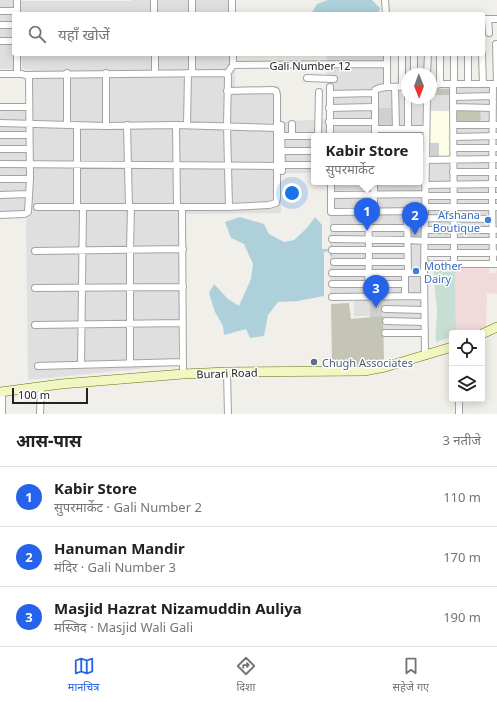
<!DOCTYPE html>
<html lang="hi">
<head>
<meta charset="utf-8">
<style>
  body { margin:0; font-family:"Noto Sans","Noto Sans Devanagari",sans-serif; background:#f2f2f2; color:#202124 }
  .controls { position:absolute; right:12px; bottom:12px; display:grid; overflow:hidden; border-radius:4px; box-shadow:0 2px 10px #0003 }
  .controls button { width:36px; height:36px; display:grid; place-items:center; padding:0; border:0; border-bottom:1px solid #e0e0e0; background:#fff; color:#202124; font:20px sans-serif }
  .compass { position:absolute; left:401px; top:68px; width:36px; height:36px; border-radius:50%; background:#fff; box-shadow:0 2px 10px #0003; rotate:179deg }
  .scale { position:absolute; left:12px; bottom:10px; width:76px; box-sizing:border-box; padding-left:4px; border:2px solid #222; border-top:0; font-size:11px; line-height:14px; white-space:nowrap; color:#222; -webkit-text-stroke:3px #fff; paint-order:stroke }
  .you { position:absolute; left:292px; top:193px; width:14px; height:14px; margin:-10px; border:3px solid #fff; border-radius:50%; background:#1a73e8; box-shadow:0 0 0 6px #1a73e833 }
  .badge { display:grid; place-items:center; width:26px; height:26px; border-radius:50%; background:#2563eb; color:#fff; font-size:13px; font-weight:700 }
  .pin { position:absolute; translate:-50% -33px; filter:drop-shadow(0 1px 2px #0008) }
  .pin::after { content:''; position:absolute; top:21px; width:14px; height:12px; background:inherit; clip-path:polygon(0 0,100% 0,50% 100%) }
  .popup { position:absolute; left:311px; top:133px; width:112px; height:52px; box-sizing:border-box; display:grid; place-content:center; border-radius:4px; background:#fff; filter:drop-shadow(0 1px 3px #0005); font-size:13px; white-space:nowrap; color:#757577 }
  .popup b { font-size:15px; color:#202124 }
  .popup::after { content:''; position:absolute; left:50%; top:100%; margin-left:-8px; border:8px solid transparent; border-top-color:#fff }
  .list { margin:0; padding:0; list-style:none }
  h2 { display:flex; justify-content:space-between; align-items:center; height:52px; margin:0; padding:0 16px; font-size:17px }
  h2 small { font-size:13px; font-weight:400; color:#757577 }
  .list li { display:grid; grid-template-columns:26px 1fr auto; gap:12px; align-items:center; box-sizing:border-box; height:60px; padding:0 16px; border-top:1px solid #e0e0e0 }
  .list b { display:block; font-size:15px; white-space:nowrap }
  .list p { margin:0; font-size:13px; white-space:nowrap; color:#757577 }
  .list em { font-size:13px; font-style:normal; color:#757577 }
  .icon { flex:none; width:22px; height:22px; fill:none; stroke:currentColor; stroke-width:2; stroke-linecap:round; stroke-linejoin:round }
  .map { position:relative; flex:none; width:497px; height:414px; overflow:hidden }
  .search { position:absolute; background:#fff; box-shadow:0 2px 10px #0003; left:12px; right:12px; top:12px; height:44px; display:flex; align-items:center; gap:10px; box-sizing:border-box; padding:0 14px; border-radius:4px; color:#757577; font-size:15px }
  .sheet { height:232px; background:#fff }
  nav { display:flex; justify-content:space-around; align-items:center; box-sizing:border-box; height:56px; border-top:1px solid #e0e0e0; background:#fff; font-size:11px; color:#757577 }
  nav a { display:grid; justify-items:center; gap:2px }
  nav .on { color:#2563eb }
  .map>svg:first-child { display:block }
  .residential { fill:#e0dfdf }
  .commercial { fill:#f0dbda }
  .education { fill:#fdfde6 }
  .religious { fill:#d0d0d0 }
  .construction { fill:#c5c5b5 }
  .wetland { fill:#c7ded4 }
  .park { fill:#caf7cf }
  .water { fill:#add0db }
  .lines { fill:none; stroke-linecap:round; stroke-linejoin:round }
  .minor-casing { stroke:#a3a3a3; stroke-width:8 }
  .secondary-casing { stroke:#67750c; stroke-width:10 }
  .minor { stroke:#fff; stroke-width:6 }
  .secondary { stroke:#f2f6c2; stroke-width:9 }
  .shop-dot { fill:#3f7fe0; stroke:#fff; stroke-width:1.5 }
  .service-dot { fill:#5c6f8a; stroke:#fff; stroke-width:1.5 }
  .labels { text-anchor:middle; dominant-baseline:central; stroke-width:3; stroke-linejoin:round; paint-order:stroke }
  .street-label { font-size:11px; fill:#222; stroke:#fff }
  .shop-label { font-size:11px; fill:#366cbe; stroke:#fff; text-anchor:end }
  .service-label { font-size:11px; fill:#4e5e75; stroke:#fff; text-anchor:start }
</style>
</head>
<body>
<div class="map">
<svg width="497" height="414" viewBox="0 0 497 414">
  <rect width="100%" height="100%" fill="#f1efe9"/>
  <path class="residential" d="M0 0H14L13 69H0Z
    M132 0H235V14H20L19 1H131Z
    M21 54H235V87L279 86 280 122 327 119V54H384V86H407V98H431V86H497V257H423V332L381 335 383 316H354V300H330V182H420V136H314V173H280L281 213 181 214 178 365 28 380 26 218 30 214 32 70 22 69Z
    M0 108H26L28 212H0Z"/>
  <path class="commercial" d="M489 267V273H496L497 267V306V294L487 293 486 327 473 333H456L455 268Z"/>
  <path class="education" d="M430 111H451V158H439V143H430Z"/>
  <path class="religious" d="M377 108H393V128H377Z
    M430 143H439V158H431Z
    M409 230H421V239L409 238Z
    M370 299H382V317H370Z"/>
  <path class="construction" d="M434 89H451V95H434Z
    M454 109H480L481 123H455Z
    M349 303 351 319 383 316 384 359 364 366 352 367 332 361 331 304Z"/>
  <path class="wetland" d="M434 267 455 268 456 333H452V337L436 342C435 331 437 321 437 311 436 296 433 282 434 267Z"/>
  <path class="park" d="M378 131H407V135L378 136Z"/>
  <path class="water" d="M328 0H372L380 8 378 14H311L317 4Z
    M240 217 264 224 269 234 284 242 294 240 307 228 315 217 322 225V249H330L331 244H332V256H330V251L324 252V296L298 301 278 302 268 315 264 336 250 338 246 329 224 335 223 326 215 312 209 293 214 284 228 299 239 306 251 279 253 264 244 244 231 238 225 222Z"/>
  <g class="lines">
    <defs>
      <path id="minor" d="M17 0V14
        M154 0V14
        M232 0V14
        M385 0 386 14
        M0 11H17
        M192 14V0
        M483 19H497
        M488 19 489 33
        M0 25H14
        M0 41H14
        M17 54V74
        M155 54V73
        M192 54V73
        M414 54V74
        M440 54V84
        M468 54V84
        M482 54 483 84
        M233 65 387 64
        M0 74H22L28 76 29 78 30 179 28 212 24 214 0 215
        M227 74 233 65V54
        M427 74 428 54
        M25 75 223 73 227 74 228 77 227 126 229 207H37
        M307 78 334 79
        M453 84 454 260
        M454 84V54
        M493 84 492 196 493 264
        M431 86 440 84H497L496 44
        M330 87V136
        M387 87V54
        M395 87 396 129
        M402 87V54
        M227 91 273 90 276 91 277 95V198L276 203 269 205 229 207
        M330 94 375 93
        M453 97 493 96
        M0 107H28
        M453 107 493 108
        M329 108 372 107
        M329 122H373
        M0 123 106 126 176 125 277 128
        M292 124V136
        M67 125V73
        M127 125 129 207
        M176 125 177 207
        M187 125 188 73
        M281 125 282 171
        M453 125H497
        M106 126V73
        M375 129H426
        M408 129V98
        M0 135H29
        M281 136H314
        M318 136 319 92
        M375 136V90C384 85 397 87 407 87
        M453 137 497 136
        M453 148H497
        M0 149H29
        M281 151H314
        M425 160 497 159
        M0 164 277 166
        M281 165H314
        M453 172H497
        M0 179H30
        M331 182V212L425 211
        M425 185 497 184
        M0 195 29 194
        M331 195 425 194
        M425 196H497
        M77 207V125
        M182 207 183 374
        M425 207H497
        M368 211 369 249
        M374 211V182
        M407 211 408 273
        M425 218 492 219
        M334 228H407
        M425 230H495
        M332 239 407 240 425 241H497
        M332 250H367
        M369 250H407
        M35 251 183 249
        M425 253H495
        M334 262H408
        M431 264H497
        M332 273H424
        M405 273V296
        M332 284H405
        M35 288 183 287
        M368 296 369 251
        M332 297 424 296
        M385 309 424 310
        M386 321 424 322
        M35 325 183 323
        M385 333H425
        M425 356 424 273 427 98
        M130 364V250L131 207
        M81 365 83 207
        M38 366 183 362
        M227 372 228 414
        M459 399V414
        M2 414V391
        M40 414 41 386"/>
      <path id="secondary" d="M482 334 497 327
        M0 392 61 384 183 374 227 372 364 371 385 367 452 347"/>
    </defs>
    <use href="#minor" class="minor-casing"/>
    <use href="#secondary" class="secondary-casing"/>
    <use href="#minor" class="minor"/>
    <use href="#secondary" class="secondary"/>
  </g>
  <g class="shop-dot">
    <circle cx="488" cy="220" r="4"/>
    <circle cx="416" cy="271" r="4"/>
  </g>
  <circle class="service-dot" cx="314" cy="362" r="4"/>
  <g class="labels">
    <g class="street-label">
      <text x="310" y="65">Gali Number 12</text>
      <text transform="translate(227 373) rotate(-2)">Burari Road</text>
    </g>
    <g class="shop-label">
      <text x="480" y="214">Afshana<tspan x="480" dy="13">Boutique</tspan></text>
      <text x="424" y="265" text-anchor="start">Mother<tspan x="424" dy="13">Dairy</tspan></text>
    </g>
    <g class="service-label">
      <text x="322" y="362">Chugh Associates</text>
    </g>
  </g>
</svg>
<div class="controls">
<button><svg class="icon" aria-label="locate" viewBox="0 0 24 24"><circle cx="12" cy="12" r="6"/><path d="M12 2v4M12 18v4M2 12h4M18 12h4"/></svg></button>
<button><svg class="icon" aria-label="layers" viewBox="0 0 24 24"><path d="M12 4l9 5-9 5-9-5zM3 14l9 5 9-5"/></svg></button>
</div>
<svg class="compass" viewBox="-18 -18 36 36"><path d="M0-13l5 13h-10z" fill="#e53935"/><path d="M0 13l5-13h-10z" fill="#757577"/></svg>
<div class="scale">100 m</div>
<div class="you"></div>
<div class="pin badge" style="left:367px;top:231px">1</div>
<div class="popup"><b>Kabir Store</b>सुपरमार्केट</div>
<div class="pin badge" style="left:415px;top:235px">2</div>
<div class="pin badge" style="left:376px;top:308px">3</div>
<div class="search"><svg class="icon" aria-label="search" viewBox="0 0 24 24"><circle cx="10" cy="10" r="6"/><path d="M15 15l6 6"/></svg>यहाँ खोजें</div>
</div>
<section class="sheet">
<h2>आस-पास<small>3 नतीजे</small></h2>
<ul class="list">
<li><span class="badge">1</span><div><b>Kabir Store</b><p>सुपरमार्केट · Gali Number 2</p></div><em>110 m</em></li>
<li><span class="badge">2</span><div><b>Hanuman Mandir</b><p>मंदिर · Gali Number 3</p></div><em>170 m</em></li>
<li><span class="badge">3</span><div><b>Masjid Hazrat Nizamuddin Auliya</b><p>मस्जिद · Masjid Wali Gali</p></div><em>190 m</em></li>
</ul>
</section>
<nav>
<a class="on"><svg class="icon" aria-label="map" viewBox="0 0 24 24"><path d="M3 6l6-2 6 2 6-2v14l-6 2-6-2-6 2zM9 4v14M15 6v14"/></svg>मानचित्र</a>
<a><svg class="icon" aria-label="directions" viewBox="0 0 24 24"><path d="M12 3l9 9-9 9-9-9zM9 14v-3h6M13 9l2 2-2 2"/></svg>दिशा</a>
<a><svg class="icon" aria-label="saved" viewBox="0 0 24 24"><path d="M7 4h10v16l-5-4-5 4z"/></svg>सहेजे गए</a>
</nav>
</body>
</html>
